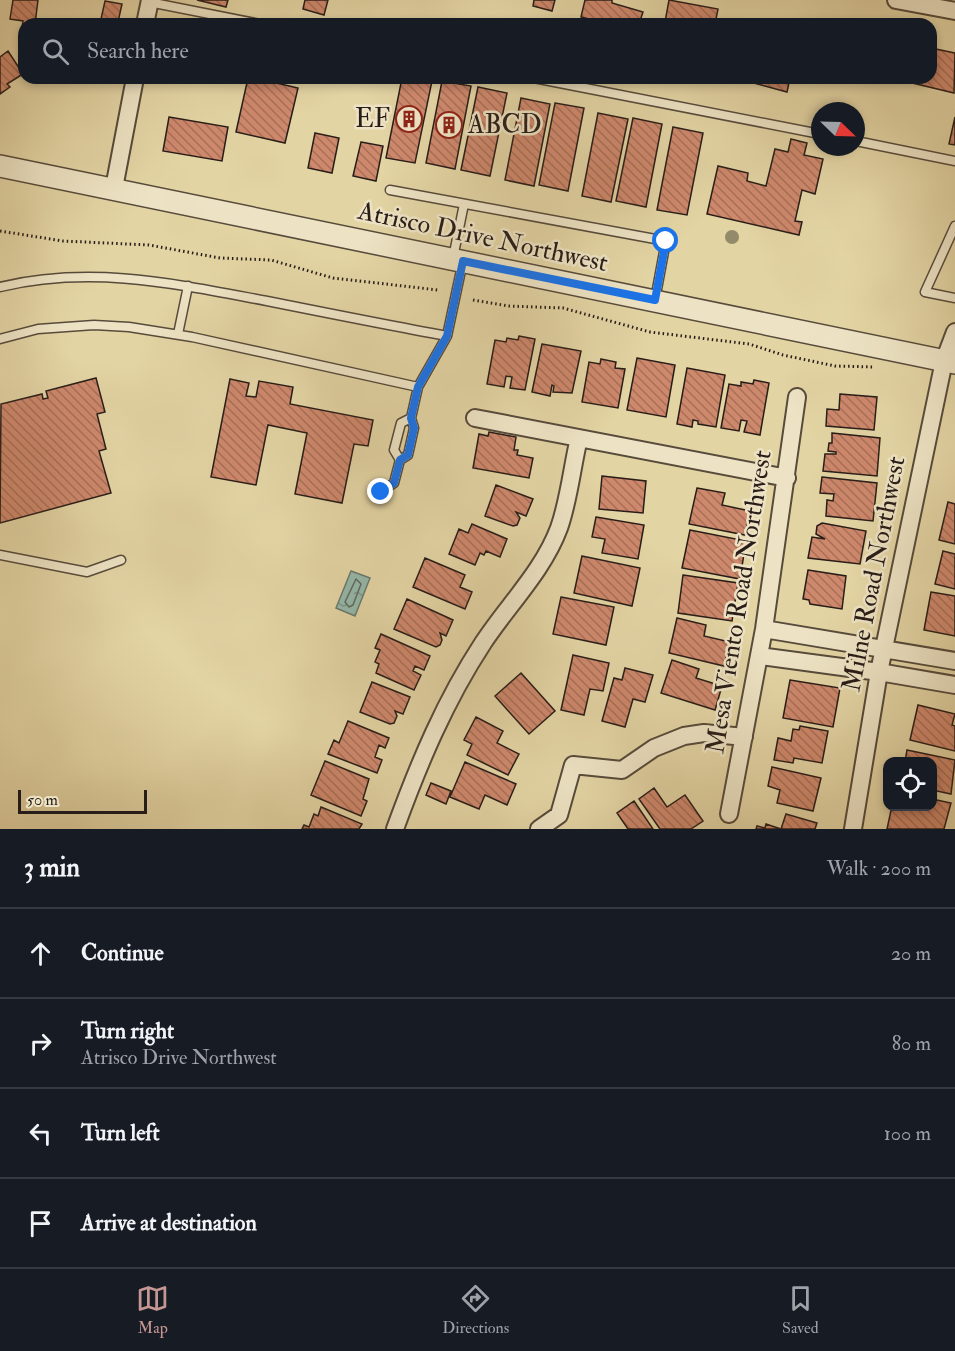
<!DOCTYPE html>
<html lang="en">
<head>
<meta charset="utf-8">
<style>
  body { margin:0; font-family:"IM FELL Double Pica",serif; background:#20242c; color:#f1f3f6 }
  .controls { position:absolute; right:18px; bottom:18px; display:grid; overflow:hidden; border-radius:12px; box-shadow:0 3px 9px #0003 }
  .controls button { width:54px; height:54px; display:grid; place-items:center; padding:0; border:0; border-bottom:2px solid #363941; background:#171b24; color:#f1f3f6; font:30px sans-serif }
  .compass { position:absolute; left:811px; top:102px; width:54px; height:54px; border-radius:50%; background:#171b24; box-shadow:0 3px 9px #0003; rotate:113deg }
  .scale { position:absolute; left:18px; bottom:15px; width:129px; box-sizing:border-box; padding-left:6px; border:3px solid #281d18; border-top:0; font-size:16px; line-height:21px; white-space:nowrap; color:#281d18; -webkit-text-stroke:4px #ede3c4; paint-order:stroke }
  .stop { position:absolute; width:18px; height:18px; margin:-14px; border:4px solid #1a73e8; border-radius:50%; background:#fff }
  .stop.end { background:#1a73e8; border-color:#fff; box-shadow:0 2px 6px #0008 }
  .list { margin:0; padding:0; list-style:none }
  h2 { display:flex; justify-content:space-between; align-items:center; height:78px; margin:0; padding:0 24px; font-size:26px }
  h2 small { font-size:20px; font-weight:400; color:#9ea1a6 }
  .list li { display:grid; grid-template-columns:39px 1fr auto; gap:18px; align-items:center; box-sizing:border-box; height:90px; padding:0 24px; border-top:2px solid #363941 }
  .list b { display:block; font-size:22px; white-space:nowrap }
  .list p { margin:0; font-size:20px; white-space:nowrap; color:#9ea1a6 }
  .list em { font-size:20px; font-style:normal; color:#9ea1a6 }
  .icon { flex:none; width:33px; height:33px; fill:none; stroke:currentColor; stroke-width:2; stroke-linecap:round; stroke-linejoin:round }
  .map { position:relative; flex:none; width:955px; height:829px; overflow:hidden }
  .search { position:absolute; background:#171b24; box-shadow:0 3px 9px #0003; left:18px; right:18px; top:18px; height:66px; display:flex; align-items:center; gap:15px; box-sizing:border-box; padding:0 21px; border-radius:18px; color:#9ea1a6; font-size:22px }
  .sheet { height:438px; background:#171b24 }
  nav { display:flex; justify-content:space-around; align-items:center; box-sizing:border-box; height:84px; border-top:2px solid #363941; background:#171b24; font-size:16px; color:#9ea1a6 }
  nav a { display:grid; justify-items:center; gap:3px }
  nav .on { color:#c59692 }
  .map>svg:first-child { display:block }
  .water { fill:url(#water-ripples); stroke:#697a6f; stroke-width:1.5 }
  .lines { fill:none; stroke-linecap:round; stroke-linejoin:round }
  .shore { stroke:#5e6a60; stroke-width:1.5 }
  .building { fill:url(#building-back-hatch); stroke:#281d18; stroke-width:1.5 }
  .service-casing { stroke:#574b3b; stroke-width:11 }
  .minor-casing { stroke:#574b3b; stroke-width:20 }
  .tertiary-casing { stroke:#574b3b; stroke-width:24 }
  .path { stroke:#281d18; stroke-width:3; stroke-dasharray:1.5 3; stroke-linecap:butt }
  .service { stroke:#ede3c4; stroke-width:8 }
  .minor { stroke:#ede3c4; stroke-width:16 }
  .tertiary { stroke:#ede3c4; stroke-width:21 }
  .tree { fill:#938a69 }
  .route { stroke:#1a73e8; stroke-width:8 }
  .labels { text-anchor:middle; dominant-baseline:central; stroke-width:5; stroke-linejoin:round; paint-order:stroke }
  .poi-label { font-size:26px; fill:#281d18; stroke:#ede3c4; text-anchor:end }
  .street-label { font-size:26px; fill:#281d18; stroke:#ede3c4 }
</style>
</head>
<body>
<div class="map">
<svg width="955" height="829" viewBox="0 0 955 829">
  <defs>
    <pattern id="water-ripples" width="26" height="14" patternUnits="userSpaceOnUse" patternTransform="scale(1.5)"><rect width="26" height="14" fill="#95b8a9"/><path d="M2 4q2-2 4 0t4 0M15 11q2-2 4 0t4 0" fill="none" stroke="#7a9589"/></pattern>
    <pattern id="building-back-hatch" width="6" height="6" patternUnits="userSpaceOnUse" patternTransform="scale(1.5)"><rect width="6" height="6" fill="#ce886c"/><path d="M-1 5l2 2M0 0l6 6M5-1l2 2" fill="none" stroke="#a76f58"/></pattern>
  </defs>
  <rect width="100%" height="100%" fill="#e3d4a4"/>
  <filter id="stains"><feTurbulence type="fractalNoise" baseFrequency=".00333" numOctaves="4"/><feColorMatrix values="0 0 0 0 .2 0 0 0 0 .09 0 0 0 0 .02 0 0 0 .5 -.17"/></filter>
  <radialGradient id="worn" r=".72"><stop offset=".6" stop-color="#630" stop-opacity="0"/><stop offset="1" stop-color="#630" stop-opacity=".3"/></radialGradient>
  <path class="water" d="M351 571 370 578 355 616 336 608Z"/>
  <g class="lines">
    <path class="shore" d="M356 579 361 584 353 605 349 607 345 602Z"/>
  </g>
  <path class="building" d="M13 0H38L35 24H24V34L21 33 23 21 10 19Z
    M197 0H228L226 7Z
    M305 0H328L324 15 303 9Z
    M534 0H555L552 11 533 6Z
    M585 0H612V3L643 12 639 24H609L581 17Z
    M669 0 718 9 715 24 665 22Z
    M105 1 122 4 118 22 101 19Z
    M931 48 955 53 954 93 912 83 914 78H931Z
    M8 51 23 74 7 84 10 87 0 94V57Z
    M248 78H273L272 82 298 88 285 143 236 132Z
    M402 78 432 81 415 163 386 158Z
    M735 78H790L787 92Z
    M442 81 471 86 455 169 426 163Z
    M478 87 507 93 490 176 461 170Z
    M521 98 550 104 534 186 505 180Z
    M555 103 584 108 568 191 539 185Z
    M598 113 628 119 611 202 582 196Z
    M169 117 228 127 222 161 163 151Z
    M955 117V145L949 144Z
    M633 118 662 124 646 207 616 201Z
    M673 127 703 133 687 215 657 210Z
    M315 133 339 138 332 173 308 168Z
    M791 139 807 143 804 155 823 159 815 194 802 190 795 221 802 222 799 235 707 214 718 166 748 173 747 181 766 186 775 149 788 152Z
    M361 142 383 146 376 181 353 176Z
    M519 336 535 339 525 390 510 388 512 377 506 376 504 387 487 384 495 340 506 342 507 338 518 340Z
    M542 344 581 351 572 393 553 392 554 386 552 385 550 396 532 392Z
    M637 358 675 365 666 417 627 410Z
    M601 359 616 362 615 368 625 369 618 408 582 402 589 362 600 364Z
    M687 368 725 375 716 427 698 424V421L693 420 692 427 677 424Z
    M96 378 105 412 97 414 106 449 99 451 111 493 0 523 1 404 42 394 43 399 48 398 46 391Z
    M230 379 249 383 246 396 256 397 259 381 293 387 290 404 373 420 368 446 354 444 342 503 295 494 307 433 268 425 256 485 211 477Z
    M754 380 769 383 760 435 744 432 747 421 741 420 739 431 721 428 729 384 741 386V382L753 384Z
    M840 394 877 397 874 430 826 426 827 409 839 410Z
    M489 432 516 437 514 450H518L517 455 533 458 529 478 473 468 479 434 488 436Z
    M832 433 880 438 877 476 823 471 825 454H836V452L828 451 829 443H832Z
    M602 476 646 481 643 513 599 509Z
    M822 477 877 483 873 521 826 516 827 500 833 501 834 494 820 493Z
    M496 485 533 499 526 516 516 512 520 518 517 525 513 526 485 516Z
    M697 488 725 493 722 505 750 511 745 535 689 524Z
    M948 502 955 504V544L939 540Z
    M596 517 644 525 638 559 602 553 605 539 592 537Z
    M822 523 866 531 860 564 808 558 812 537 825 539 816 534 817 526Z
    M472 524 507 539 500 557 486 551 484 555 480 553 475 565 449 554 459 529 468 533Z
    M690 530 746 541 740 579 682 568Z
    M943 551 955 554V589L935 584Z
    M582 556 640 568 632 606 574 593Z
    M425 558 465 575 460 587 472 592 465 609 413 587Z
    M808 570 846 576 842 609 810 604 809 600 803 599Z
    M683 575 738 583 732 621 678 613Z
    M931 592 955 596V636L924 630Z
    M561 597 614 607 606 645 553 634Z
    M407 599 453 620 446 636 440 633 442 640 440 645 436 647 394 629Z
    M677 618 706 625 704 636 730 642 724 666 669 653Z
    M381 634 430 656 424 670 415 666 413 671 421 675 414 690 376 673 379 664 375 662 380 650 375 648Z
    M573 655 609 663 603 691 590 689 584 715 561 710Z
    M672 660 699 669 696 678 722 686 715 710 661 693Z
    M625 668 653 675 645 702 633 699 625 727 602 721 614 678 622 680Z
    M521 673 555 711 529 734 495 696Z
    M790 680 840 688 833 727 783 718Z
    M372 682 410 697 403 714 395 711 397 716 394 723 390 724 360 712Z
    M918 705 955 714 952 725 955 726V751L910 740Z
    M476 717 503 731 497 743 519 754 508 775 467 755 472 744 464 740Z
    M348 721 389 738 385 748 379 745 375 757 382 760 377 773 328 754 334 740 339 743Z
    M800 726 828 731 822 763 794 758 793 763 774 760 778 738 791 741 793 729 799 730Z
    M907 750 955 760 951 794 932 790V762H905Z
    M325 761 369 779 363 799 367 801 361 816 311 795Z
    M465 762 516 784 507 805 485 795 479 809 450 797Z
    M772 767 821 778 813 811 777 803 780 790 768 786Z
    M431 783 451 791 446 804 426 795Z
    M654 788 667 807 685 795 703 821 691 829H660L639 799Z
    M932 799 951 803 944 829H887L892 806H932Z
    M634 801 653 829H628L617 813Z
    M321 807 362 824 359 829H302L304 825 309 827 314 814 318 816Z
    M786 814 817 823 815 829H756L757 826 765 828 766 824 781 829Z"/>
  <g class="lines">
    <defs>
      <path id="service" d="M149 2 260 24
        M534 78 820 134
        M856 141 955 161
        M390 190 666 241 655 300
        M955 226 925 292 955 298
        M453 258 464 204
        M0 287C92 265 176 284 267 301 327 313 387 325 447 336
        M178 334 188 286
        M0 339 38 329 94 325 129 327 192 337 418 387 447 336 463 261
        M400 460 408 455 414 428 411 418 418 387
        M381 492 394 483 400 460 394 450 401 423 411 418
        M0 555 87 572 121 560"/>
      <path id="minor" d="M896 0 955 11
        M145 24 150 0
        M114 188 135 78
        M475 418 787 478
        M764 629 955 661
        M760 656 879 672 955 685
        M729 814 764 629 797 397
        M395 829C419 763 445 701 483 643 508 605 543 571 559 528 569 500 572 467 579 438
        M539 829 559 815 573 765 622 770 654 748 684 736 704 733 744 737
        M853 829 879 672 944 361 955 332"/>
      <path id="tertiary" d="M0 166 955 363"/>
    </defs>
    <use href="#service" class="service-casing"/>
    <use href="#minor" class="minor-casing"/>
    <use href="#tertiary" class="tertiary-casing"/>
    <path class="path" d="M0 231 63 241 149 245 220 258 271 260 333 278 438 290
      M473 300 508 306 563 308 650 332 749 344 783 355 835 366 875 367"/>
    <use href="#service" class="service"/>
    <use href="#minor" class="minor"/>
    <use href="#tertiary" class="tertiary"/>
  </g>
  <circle class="tree" cx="732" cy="237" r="7"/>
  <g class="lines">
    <path class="route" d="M381 492 394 483 400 460 408 455 414 428 411 418 418 387 447 336 463 261 655 300 666 241"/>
  </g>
  <defs>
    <symbol id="building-ring" viewBox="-11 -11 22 22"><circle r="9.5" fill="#ede3c4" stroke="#8f2418" stroke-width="1.5"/><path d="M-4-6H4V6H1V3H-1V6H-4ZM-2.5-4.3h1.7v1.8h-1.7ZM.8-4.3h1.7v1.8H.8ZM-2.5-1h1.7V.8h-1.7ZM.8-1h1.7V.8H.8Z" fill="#8f2418"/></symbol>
  </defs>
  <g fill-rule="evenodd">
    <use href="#building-ring" x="394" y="104" width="30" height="30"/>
    <use href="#building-ring" x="434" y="110" width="30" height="30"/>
  </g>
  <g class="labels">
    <g class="poi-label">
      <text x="390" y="119">EF</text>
      <text x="468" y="125" text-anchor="start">ABCD</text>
    </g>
    <g class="street-label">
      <text transform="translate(483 237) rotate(12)">Atrisco Drive Northwest</text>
      <text transform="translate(874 574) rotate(-79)">Milne Road Northwest</text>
      <text transform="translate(739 602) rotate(-81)">Mesa Viento Road Northwest</text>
    </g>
  </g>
  <rect width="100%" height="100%" filter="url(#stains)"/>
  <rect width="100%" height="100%" fill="url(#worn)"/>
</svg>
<div class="controls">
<button><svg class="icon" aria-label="locate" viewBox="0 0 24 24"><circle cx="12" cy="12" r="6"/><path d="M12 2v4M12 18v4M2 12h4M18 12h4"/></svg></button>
</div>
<svg class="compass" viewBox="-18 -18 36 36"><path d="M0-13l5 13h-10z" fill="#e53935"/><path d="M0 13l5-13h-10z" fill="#9ea1a6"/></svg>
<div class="scale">50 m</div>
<div class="stop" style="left:666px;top:241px"></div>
<div class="stop end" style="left:381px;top:492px"></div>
<div class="search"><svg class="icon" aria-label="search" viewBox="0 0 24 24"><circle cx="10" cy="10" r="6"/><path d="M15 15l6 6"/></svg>Search here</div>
</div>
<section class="sheet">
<h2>3 min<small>Walk · 200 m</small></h2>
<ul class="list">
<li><svg class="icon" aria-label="ahead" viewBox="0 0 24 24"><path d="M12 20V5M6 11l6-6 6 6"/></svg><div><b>Continue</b></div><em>20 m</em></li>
<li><svg class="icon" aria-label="right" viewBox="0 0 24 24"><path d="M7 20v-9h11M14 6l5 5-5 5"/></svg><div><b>Turn right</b><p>Atrisco Drive Northwest</p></div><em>80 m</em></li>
<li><svg class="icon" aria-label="left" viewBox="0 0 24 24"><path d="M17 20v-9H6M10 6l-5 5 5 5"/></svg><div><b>Turn left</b></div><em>100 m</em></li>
<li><svg class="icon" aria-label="arrive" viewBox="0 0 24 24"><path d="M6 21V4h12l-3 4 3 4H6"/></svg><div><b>Arrive at destination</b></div></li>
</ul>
</section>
<nav>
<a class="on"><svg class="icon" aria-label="map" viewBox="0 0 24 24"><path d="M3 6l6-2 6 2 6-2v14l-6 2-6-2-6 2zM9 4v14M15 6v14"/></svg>Map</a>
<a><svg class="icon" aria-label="directions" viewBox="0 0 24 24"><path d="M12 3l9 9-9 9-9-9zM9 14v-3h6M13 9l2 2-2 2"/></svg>Directions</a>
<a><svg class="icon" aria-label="saved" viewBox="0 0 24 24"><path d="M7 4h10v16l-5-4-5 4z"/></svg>Saved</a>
</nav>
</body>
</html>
